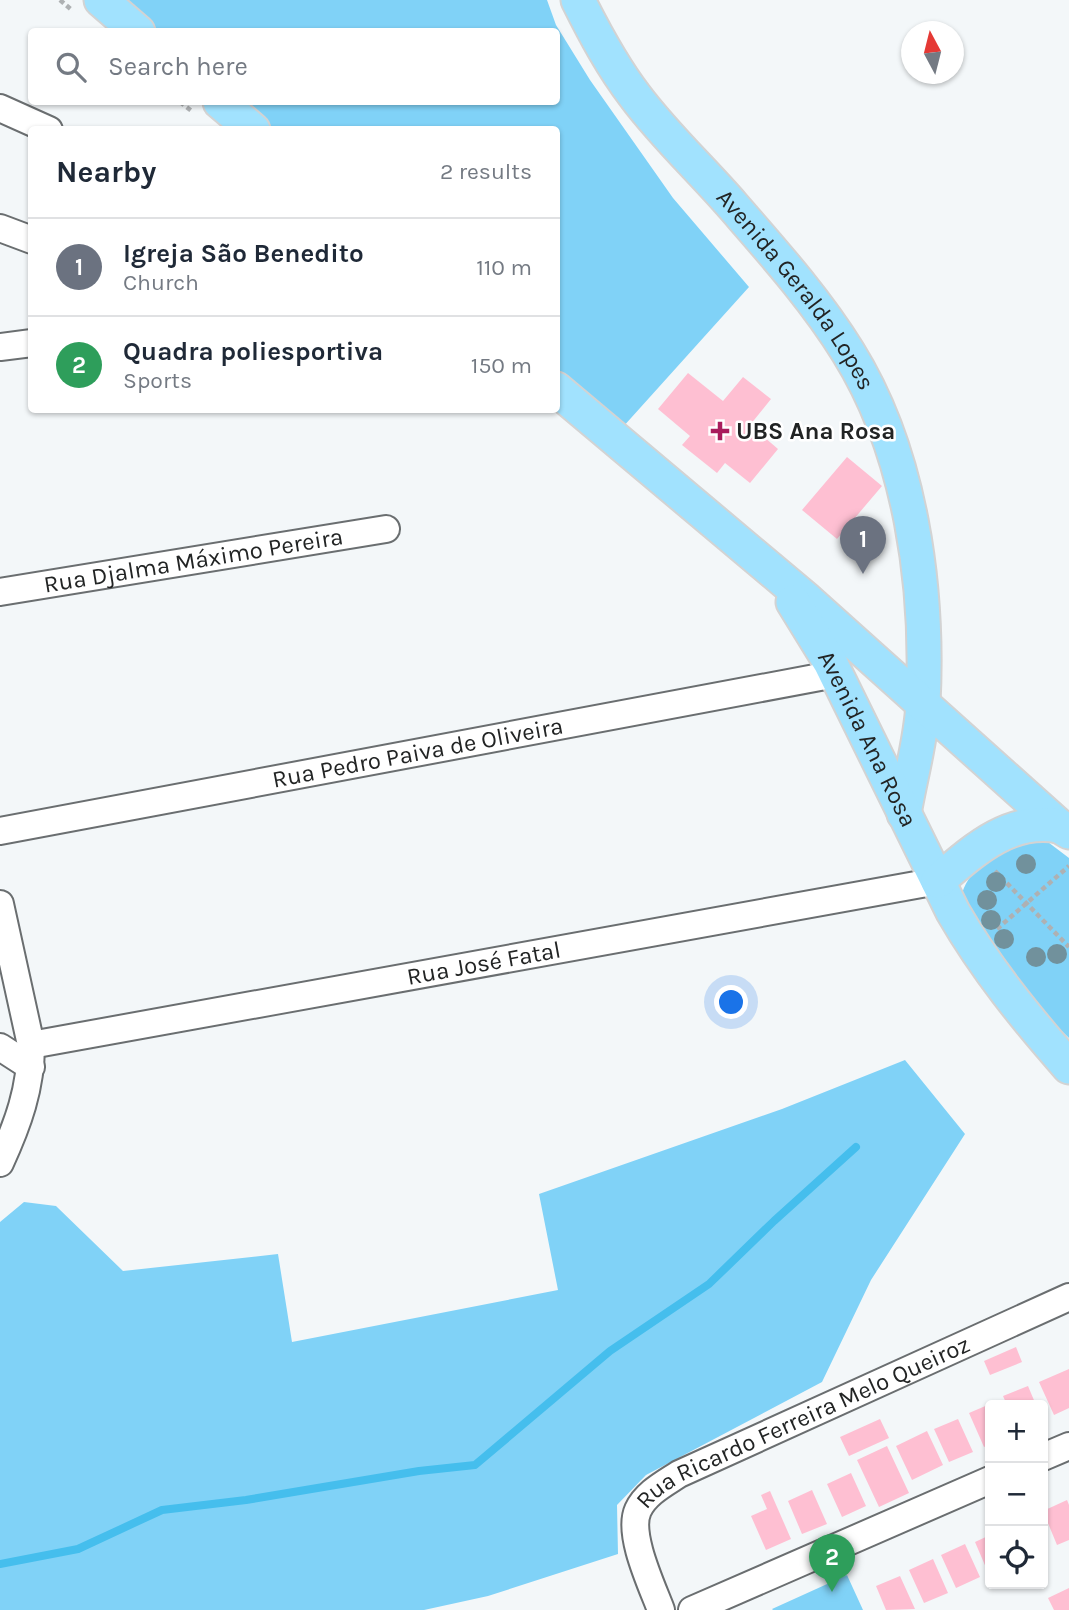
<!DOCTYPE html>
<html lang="en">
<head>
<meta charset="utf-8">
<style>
  body { margin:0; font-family:Karla,sans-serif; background:#f6f6f7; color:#1f2937 }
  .controls { position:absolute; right:21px; bottom:21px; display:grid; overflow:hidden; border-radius:7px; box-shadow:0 2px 5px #0004 }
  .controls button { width:63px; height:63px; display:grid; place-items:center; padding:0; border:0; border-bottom:2px solid #e0e1e3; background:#fff; color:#1f2937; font:35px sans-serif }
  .compass { position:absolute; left:901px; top:21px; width:63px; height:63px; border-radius:50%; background:#fff; box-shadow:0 2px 5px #0004; rotate:353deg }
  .you { position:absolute; left:732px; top:1003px; width:24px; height:24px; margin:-18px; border:5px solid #fff; border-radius:50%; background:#1a73e8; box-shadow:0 0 0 10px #1a73e833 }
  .badge { display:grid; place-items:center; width:46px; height:46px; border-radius:50%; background:#0f766e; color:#fff; font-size:23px; font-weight:700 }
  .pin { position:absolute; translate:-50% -58px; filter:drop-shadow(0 2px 4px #0008) }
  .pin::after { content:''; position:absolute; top:37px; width:24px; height:21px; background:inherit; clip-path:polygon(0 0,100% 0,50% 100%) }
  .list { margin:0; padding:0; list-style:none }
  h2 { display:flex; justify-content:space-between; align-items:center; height:91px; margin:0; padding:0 28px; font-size:30px }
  h2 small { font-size:23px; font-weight:400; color:#747a83 }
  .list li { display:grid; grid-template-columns:46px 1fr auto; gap:21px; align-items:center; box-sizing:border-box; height:98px; padding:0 28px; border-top:2px solid #e0e1e3 }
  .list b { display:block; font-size:26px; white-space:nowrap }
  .list p { margin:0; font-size:23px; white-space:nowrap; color:#747a83 }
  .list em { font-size:23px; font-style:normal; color:#747a83 }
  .icon { flex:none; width:38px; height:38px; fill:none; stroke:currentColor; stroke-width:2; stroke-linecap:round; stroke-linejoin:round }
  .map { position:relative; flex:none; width:1069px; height:1610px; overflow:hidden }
  .search { position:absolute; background:#fff; box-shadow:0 2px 5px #0004; left:28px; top:28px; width:532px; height:77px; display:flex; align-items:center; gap:18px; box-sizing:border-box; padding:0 24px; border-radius:7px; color:#747a83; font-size:26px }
  .panel { position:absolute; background:#fff; box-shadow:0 2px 5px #0004; left:28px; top:126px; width:532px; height:287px; border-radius:7px }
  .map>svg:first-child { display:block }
  .green { fill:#80d2f7 }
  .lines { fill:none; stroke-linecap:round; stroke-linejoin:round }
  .stream { stroke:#45beed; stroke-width:8 }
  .building { fill:#febfd2 }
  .minor-casing { stroke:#6a6e70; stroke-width:30 }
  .major-casing { stroke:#d3d3d3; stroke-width:37 }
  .path { stroke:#aeb1b3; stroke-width:4.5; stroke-dasharray:5 3.5; stroke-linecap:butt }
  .minor { stroke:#fff; stroke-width:26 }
  .major { stroke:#a1e2fe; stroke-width:33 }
  .tree { fill:#71919c }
  .poi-dot { fill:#a91c5d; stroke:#fff; stroke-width:2.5 }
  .labels { text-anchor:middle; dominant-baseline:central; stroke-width:5; stroke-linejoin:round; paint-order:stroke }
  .street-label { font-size:24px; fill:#222424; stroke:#fff }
  .poi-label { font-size:24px; font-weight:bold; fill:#222424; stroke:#fff; text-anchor:start }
</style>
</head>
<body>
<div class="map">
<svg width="1069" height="1610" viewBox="0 0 1069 1610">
  <rect width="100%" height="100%" fill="#f3f7f9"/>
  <path class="green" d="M123 0H547L556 25 590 80 673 198 749 287 622 428 557 372 556 130 273 129 241 102H556V32L159 31Z
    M1040 836 1069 858V1038L1031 1002 961 898C968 863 1009 847 1040 836Z
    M905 1060 965 1134 871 1280 822 1382 646 1475 617 1505 618 1554 488 1596 424 1610H0V1222L24 1202 56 1206 123 1271 278 1254 292 1342 558 1290 539 1194 782 1109Z
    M847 1575 863 1610H773L772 1609Z"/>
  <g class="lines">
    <path class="stream" d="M0 1564 78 1549 162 1510 246 1500 419 1471 475 1465 610 1351 709 1284 774 1221 856 1147"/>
  </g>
  <path class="building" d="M688 373 723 401 743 377 771 399 750 425 778 449 750 483 725 463 717 473 682 445 690 436 658 409Z
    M847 457 882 486 837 539 802 510Z
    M1016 1347 1022 1362 990 1375 984 1361Z
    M1069 1369V1408L1054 1415 1039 1382Z
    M1028 1386 1036 1405H1007L1003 1396Z
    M990 1404V1444L984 1447 969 1413Z
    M880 1419 889 1438 849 1456 840 1437Z
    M958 1419 973 1452 949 1462 934 1429Z
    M927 1431 943 1465 912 1480 896 1446Z
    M887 1446 909 1493 879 1507 857 1460Z
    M851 1473 866 1506 842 1517 827 1484Z
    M812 1490 827 1524 802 1534 788 1501Z
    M770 1491 791 1539 766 1550 751 1516 767 1509 761 1495Z
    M1067 1500 1069 1505V1540L1057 1545 1043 1511Z
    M990 1535V1577L975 1542Z
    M965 1544 980 1577 956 1588 941 1555Z
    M933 1559 948 1593 924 1603 909 1570Z
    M900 1576 915 1609 886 1610 876 1586Z
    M1069 1588V1610H1054L1048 1598Z"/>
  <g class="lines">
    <defs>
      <g id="minor">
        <path d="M0 108 49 130"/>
        <path d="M0 228 32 240"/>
        <path d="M0 347 32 343"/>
        <path id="s1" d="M0 592 386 529"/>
        <path id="s2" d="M0 831 836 674"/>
        <path d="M0 904 31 1045C31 1088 18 1124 0 1163"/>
        <path id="s3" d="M31 1045 938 881"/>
        <path d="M0 1047 31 1067"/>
        <path d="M1043 1457 1069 1446"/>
        <path id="s4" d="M661 1610C652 1586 627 1534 638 1510 646 1493 664 1484 679 1474L1069 1297"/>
        <path d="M692 1610 990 1480"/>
      </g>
      <g id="major">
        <path d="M101 0 138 32"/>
        <path id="s5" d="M578 0C595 34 612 66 635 96 664 135 701 169 733 206 773 252 816 300 848 352 911 453 929 587 923 704 921 741 910 778 904 814"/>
        <path d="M220 102 253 130"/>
        <path d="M556 389 807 600 1059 826 1069 832"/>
        <path id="s6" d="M793 602 830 662 953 912C986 969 1026 1018 1069 1067"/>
        <path d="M938 881C973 851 1009 817 1059 826"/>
      </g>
    </defs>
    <use href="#minor" class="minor-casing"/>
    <use href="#major" class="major-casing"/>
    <path class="path" d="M60 0 73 11
      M180 102 193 112
      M995 871 1069 947
      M997 929 1069 866"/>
    <use href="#minor" class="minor"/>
    <use href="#major" class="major"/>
  </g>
  <g class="tree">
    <circle cx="1026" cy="864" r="10"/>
    <circle cx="996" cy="882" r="10"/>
    <circle cx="987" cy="900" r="10"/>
    <circle cx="991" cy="920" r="10"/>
    <circle cx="1004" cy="939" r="10"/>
    <circle cx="1057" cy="954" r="10"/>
    <circle cx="1036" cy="957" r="10"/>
  </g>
  <path class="poi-dot" d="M716.5 420.5h7v7h7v7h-7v7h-7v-7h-7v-7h7z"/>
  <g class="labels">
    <g class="street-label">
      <text stroke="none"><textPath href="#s5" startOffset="364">Avenida Geralda Lopes</textPath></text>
      <text stroke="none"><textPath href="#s1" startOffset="196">Rua Djalma Máximo Pereira</textPath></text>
      <text stroke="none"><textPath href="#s6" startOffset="156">Avenida Ana Rosa</textPath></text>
      <text stroke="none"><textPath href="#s2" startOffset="425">Rua Pedro Paiva de Oliveira</textPath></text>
      <text stroke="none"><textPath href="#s3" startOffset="460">Rua José Fatal</textPath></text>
      <text stroke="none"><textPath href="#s4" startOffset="294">Rua Ricardo Ferreira Melo Queiroz</textPath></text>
    </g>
    <g class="poi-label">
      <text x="736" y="431">UBS Ana Rosa</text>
    </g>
  </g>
</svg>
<div class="controls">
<button>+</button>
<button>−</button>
<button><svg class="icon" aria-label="locate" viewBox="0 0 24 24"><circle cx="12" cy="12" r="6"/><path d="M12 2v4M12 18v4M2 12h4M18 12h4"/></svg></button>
</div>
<svg class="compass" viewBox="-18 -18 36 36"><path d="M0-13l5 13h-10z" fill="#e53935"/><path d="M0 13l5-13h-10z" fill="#747a83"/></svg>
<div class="you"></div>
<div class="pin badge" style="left:863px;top:574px;background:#6b7280">1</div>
<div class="pin badge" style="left:832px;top:1592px;background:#2e9e5b">2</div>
<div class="search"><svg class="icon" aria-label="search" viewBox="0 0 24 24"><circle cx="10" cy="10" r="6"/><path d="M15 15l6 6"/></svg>Search here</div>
<section class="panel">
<h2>Nearby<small>2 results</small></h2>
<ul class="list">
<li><span class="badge" style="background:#6b7280">1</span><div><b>Igreja São Benedito</b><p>Church</p></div><em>110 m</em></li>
<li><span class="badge" style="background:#2e9e5b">2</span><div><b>Quadra poliesportiva</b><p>Sports</p></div><em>150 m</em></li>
</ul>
</section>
</div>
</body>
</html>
